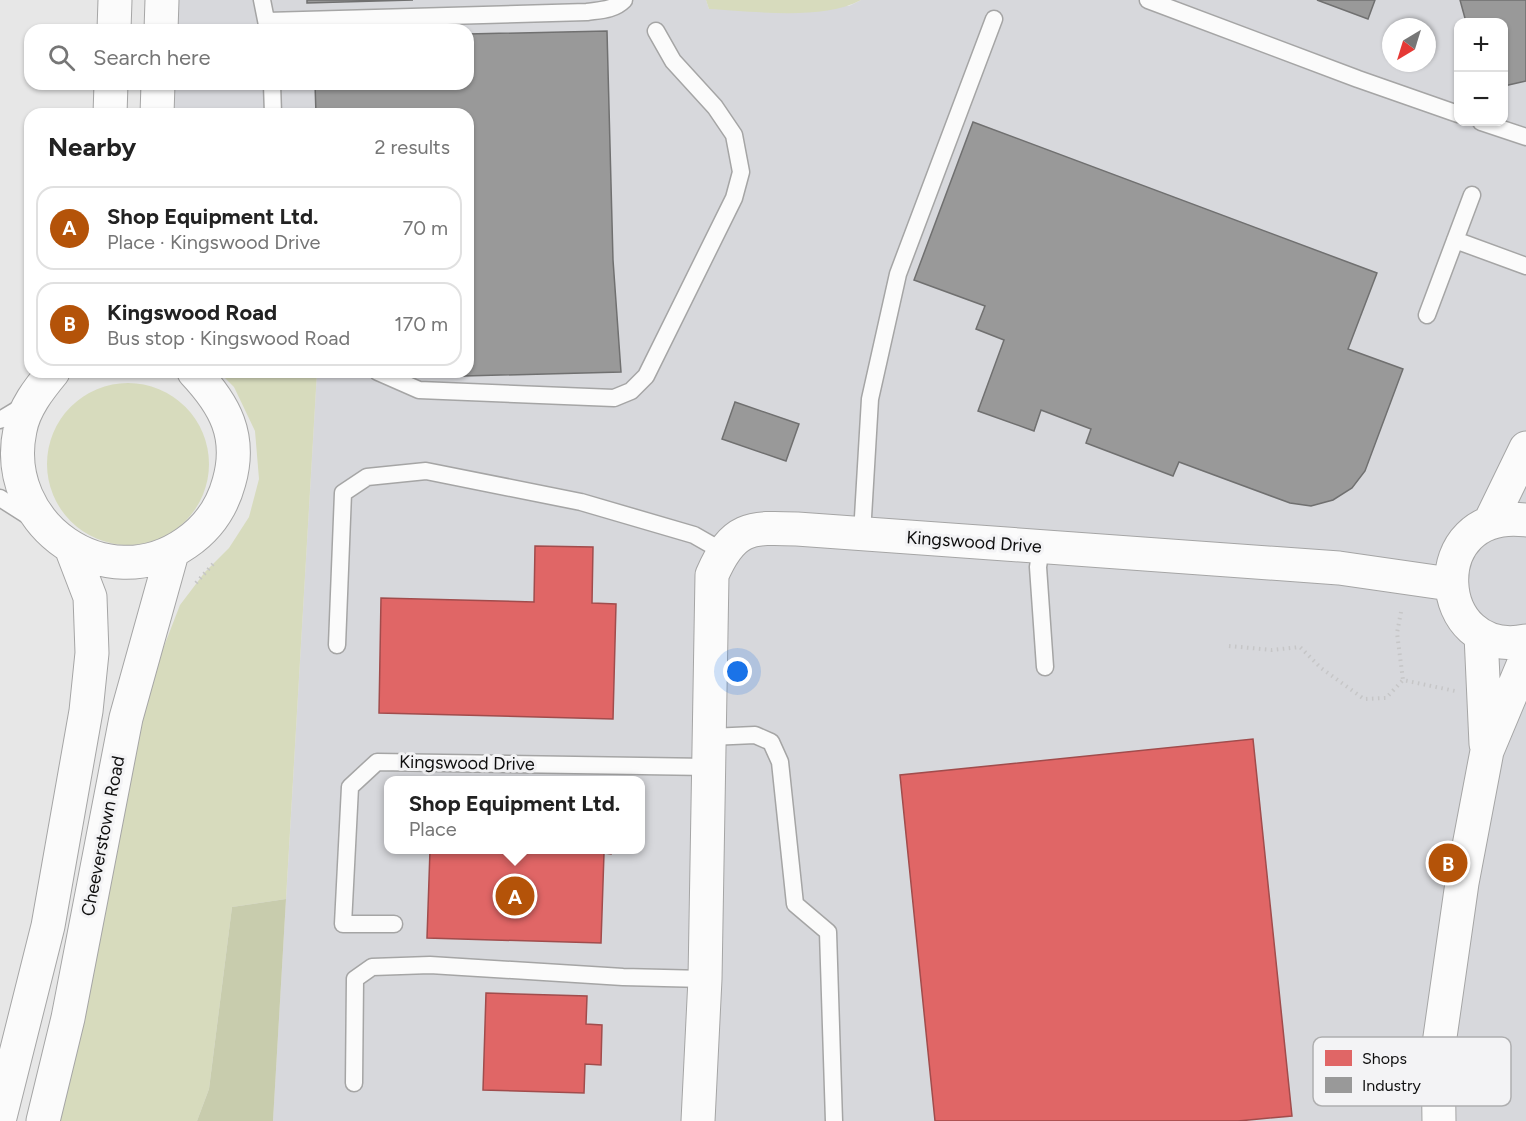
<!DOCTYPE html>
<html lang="en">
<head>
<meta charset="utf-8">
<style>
  body { margin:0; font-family:Figtree,sans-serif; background:#f2f2f2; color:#222 }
  .controls { position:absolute; right:18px; top:18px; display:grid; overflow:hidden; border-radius:12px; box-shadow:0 2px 4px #0004 }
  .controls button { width:54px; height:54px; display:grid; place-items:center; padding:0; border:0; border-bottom:2px solid #e0e0e0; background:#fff; color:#222; font:30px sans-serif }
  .compass { position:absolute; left:1382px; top:18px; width:54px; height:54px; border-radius:50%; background:#fff; box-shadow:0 2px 4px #0004; rotate:218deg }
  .you { position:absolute; left:738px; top:672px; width:21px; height:21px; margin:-15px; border:4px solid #fff; border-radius:50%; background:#1a73e8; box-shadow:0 0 0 9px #1a73e833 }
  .badge { display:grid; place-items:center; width:39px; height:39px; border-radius:50%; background:#b45309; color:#fff; font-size:20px; font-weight:700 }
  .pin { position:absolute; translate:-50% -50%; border:3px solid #fff; box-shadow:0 2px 6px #0006 }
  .popup { position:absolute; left:384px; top:776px; width:261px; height:78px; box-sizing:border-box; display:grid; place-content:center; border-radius:12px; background:#fff; filter:drop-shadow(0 2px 4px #0005); font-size:20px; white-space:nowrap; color:#767676 }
  .popup b { font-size:22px; color:#222 }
  .popup::after { content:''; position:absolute; left:50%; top:100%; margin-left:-12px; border:12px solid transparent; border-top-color:#fff }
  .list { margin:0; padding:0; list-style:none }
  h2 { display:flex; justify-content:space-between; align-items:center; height:78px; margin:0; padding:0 24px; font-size:26px }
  h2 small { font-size:20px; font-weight:400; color:#767676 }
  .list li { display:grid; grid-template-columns:39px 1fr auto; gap:18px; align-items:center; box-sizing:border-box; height:84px; margin:0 12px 12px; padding:0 12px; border:2px solid #e0e0e0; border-radius:18px }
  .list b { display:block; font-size:22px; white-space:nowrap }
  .list p { margin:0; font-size:20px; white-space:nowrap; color:#767676 }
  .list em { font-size:20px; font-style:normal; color:#767676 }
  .icon { flex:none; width:33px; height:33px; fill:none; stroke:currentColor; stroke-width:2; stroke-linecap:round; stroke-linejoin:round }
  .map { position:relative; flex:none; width:1526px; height:1121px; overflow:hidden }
  .search { position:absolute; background:#fff; box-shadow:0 2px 4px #0004; left:24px; top:24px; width:450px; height:66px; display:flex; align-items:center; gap:15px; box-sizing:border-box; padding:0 21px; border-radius:18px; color:#767676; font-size:22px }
  .panel { position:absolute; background:#fff; box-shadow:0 2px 4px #0004; left:24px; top:108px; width:450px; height:270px; border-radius:18px }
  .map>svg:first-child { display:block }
  .built { fill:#d7d8dc; fill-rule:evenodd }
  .green { fill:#d7dbbd }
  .forest { fill:#c8ccad }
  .shops { fill:#e06666; stroke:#a14c4c; stroke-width:1.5 }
  .industry { fill:#999; stroke:#707070; stroke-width:1.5 }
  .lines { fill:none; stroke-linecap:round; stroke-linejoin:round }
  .service-casing { stroke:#a5a5a5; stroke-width:19 }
  .minor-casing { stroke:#a5a5a5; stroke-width:35 }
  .secondary-casing { stroke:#a5a5a5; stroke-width:35 }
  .path { stroke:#c6c6c7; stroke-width:4; stroke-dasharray:1.5 4.5; stroke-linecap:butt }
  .service { stroke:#fbfbfb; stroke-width:16 }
  .minor { stroke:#fbfbfb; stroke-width:33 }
  .secondary { stroke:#fbfbfb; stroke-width:33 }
  .labels { text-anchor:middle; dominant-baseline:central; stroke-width:6; stroke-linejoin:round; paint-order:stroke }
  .street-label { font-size:18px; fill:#0f0f0f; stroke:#f3f3f5 }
  .key { fill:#f3f3f5; stroke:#afafb0; stroke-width:1.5 }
  .key-label { font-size:16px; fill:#0f0f0f }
</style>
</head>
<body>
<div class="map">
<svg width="1526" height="1121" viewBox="0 0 1526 1121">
  <rect width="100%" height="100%" fill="#e7e7e7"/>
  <path class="built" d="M177 0H706L709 9 849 6 861 0H1526V1121H273L317 372H468V114H172L173 84H468V30H176ZM1458 22H1504V122H1458ZM1391 27H1427V63H1391ZM389 780H641V850H389Z"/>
  <path class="green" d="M706 0H861C822 21 752 11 709 9Z
    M219 372H317L286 899 232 907 209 1089 197 1121H55L147 690 180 605 205 572 229 548 249 517 259 479 255 431 234 387Z
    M47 464a81 81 0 1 1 162 0a81 81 0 1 1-162 0Z"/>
  <path class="forest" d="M286 899 273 1121H197L209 1089 232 907Z"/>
  <path class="shops" d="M535 546 593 547 592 603 616 604 613 719 379 713 381 598 534 602Z
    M1253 739 1292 1116 1238 1121H935L900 775Z
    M430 850H611V854L604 853 601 943 427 938Z
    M486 993 587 996 586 1024 602 1025 601 1065 585 1064 584 1093 483 1090Z"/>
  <path class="industry" d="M307 0H413L307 3Z
    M1317 0H1375L1368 19Z
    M1460 0H1526V81L1504 86V22H1466Z
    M607 31 613 260 621 372 427 377 426 372H468V114H316L315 84H468V34Z
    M973 122 1377 273 1348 349 1403 369 1365 471 1352 488 1333 500 1311 506 1290 503 1179 462 1173 476 1086 443 1091 429 1041 410 1034 431 978 411 1004 340 976 329 985 306 914 280Z
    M735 402 799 424 786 461 722 439Z"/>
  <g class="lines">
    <defs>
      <path id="service" d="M262 0 268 30
        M1148 0 1358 79 1458 114
        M267 21 587 12C601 10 614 10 624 0
        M272 84 273 114
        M1481 122 1526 137
        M1455 240 1526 266
        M1427 315 1472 195
        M378 372 419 390 614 398 631 391 646 376 734 198 741 172 734 135 715 107 673 61 656 31
        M0 420 25 405
        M0 498 33 519
        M862 534 870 399 898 274 994 19
        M1041 548 1038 567 1045 667
        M337 645 343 493 367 477 426 471 581 502 694 535 722 551
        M710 737 755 735 771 742 780 762 795 904 828 932 834 1121
        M394 924H343L350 787 377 762 709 767
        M354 1083 355 979 372 967 430 965 623 977 705 979"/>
      <path id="minor" d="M1526 520C1422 507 1432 660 1526 641
        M1490 522 1526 448
        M1481 635 1486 744
        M698 1121 705 979 712 575C733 527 749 527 797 529L1339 568 1450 584
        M1439 1121 1438 1051 1462 883 1487 751 1526 658"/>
      <path id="secondary" d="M114 30 115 0
        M161 30 162 0
        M110 114 111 84
        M157 114 158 84
        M53 372C39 389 24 408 20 430 0 525 106 599 186 543 208 528 222 508 229 482 242 436 225 405 194 372
        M0 1117 48 926 86 711 92 653 90 597 72 550
        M43 1121 68 1018 126 718 172 553"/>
    </defs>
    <use href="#service" class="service-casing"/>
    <use href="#minor" class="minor-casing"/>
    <use href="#secondary" class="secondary-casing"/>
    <path class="path" d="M196 583 213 564
      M1401 612 1397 633 1403 680
      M1229 646 1272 650 1300 647 1321 668 1364 699 1386 698 1403 680 1455 691"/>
    <use href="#service" class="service"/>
    <use href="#minor" class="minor"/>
    <use href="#secondary" class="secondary"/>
  </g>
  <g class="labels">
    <g class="street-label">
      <text transform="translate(974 542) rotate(4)">Kingswood Drive</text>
      <text transform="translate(467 763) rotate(1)">Kingswood Drive</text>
      <text transform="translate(103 836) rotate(-79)">Cheeverstown Road</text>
    </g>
  </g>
  <rect x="1313" y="1037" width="198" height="69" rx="9" class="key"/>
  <rect x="1325" y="1050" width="27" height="16" fill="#e06666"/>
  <rect x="1325" y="1077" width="27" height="16" fill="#999"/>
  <g class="key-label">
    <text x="1362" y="1064">Shops</text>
    <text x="1362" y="1091">Industry</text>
  </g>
</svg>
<div class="controls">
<button>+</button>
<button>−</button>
</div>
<svg class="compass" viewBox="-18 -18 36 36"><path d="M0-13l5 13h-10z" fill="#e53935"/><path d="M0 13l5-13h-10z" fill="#767676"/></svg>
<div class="you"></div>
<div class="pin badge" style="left:515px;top:896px">A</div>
<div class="popup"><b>Shop Equipment Ltd.</b>Place</div>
<div class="pin badge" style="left:1448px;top:863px">B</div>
<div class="search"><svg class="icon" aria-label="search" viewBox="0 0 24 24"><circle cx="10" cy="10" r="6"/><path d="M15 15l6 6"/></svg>Search here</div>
<section class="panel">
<h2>Nearby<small>2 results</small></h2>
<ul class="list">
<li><span class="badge">A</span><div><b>Shop Equipment Ltd.</b><p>Place · Kingswood Drive</p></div><em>70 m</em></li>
<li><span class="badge">B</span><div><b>Kingswood Road</b><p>Bus stop · Kingswood Road</p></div><em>170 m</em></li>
</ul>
</section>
</div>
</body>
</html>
